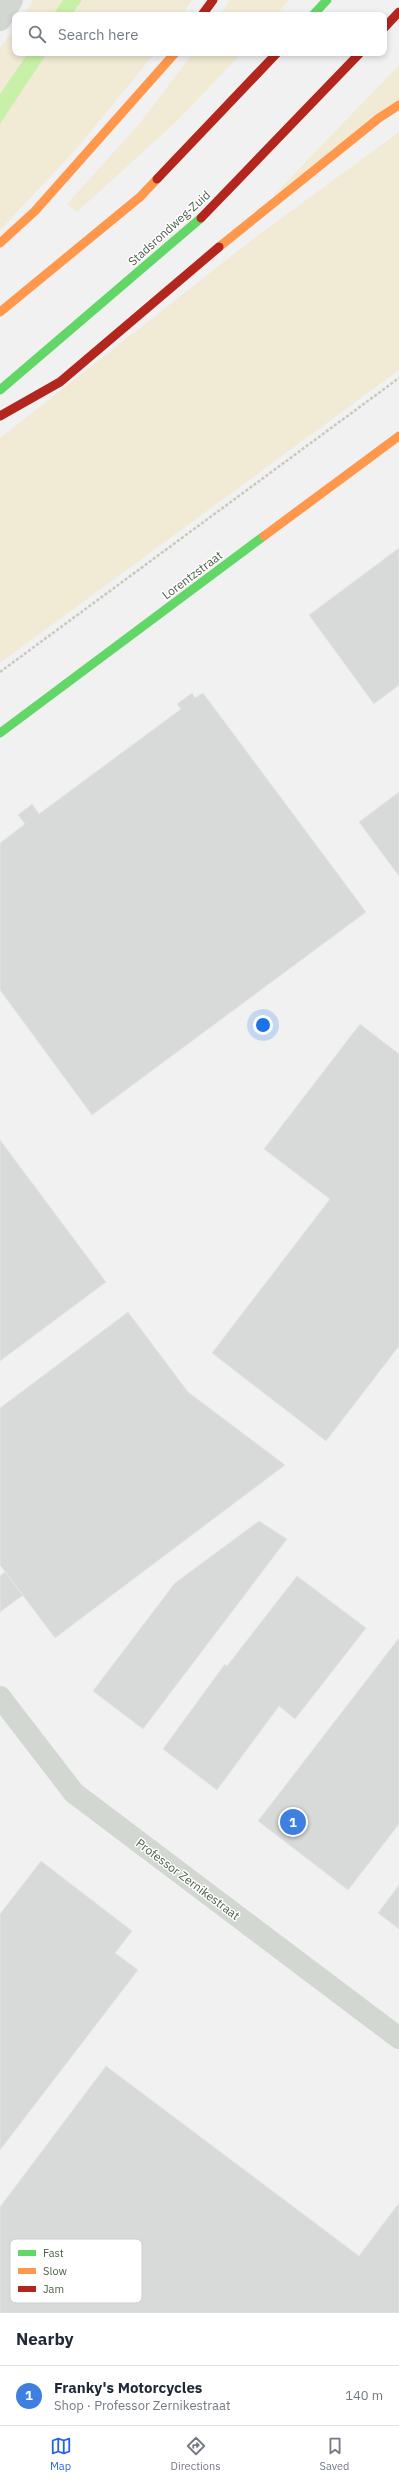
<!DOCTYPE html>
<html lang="en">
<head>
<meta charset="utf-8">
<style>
  body { margin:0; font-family:"IBM Plex Sans",sans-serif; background:#f6f6f7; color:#1f2937 }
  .you { position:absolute; left:263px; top:1025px; width:14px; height:14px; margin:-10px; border:3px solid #fff; border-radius:50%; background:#1a73e8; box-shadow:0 0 0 6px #1a73e833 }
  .badge { display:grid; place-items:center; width:26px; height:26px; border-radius:50%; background:#2563eb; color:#fff; font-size:13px; font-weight:700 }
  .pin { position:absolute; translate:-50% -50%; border:2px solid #fff; box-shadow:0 1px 4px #0006 }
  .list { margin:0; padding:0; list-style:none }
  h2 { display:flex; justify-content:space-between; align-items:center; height:52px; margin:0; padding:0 16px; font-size:17px }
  h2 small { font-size:13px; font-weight:400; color:#747a83 }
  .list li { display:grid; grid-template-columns:26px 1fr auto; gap:12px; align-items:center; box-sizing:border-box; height:60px; padding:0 16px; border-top:1px solid #e0e1e3 }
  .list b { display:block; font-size:15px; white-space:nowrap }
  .list p { margin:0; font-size:13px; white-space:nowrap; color:#747a83 }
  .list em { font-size:13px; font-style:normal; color:#747a83 }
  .icon { flex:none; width:22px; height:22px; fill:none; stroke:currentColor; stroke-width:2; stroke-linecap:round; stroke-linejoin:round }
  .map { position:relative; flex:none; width:399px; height:2313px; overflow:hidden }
  .search { position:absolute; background:#fff; box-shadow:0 2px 6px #0003; left:12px; right:12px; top:12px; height:44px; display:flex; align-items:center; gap:10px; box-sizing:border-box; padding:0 14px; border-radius:8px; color:#747a83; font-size:15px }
  .sheet { height:112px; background:#fff }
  nav { display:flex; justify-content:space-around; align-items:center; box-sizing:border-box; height:56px; border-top:1px solid #e0e1e3; background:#fff; font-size:11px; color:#747a83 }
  nav a { display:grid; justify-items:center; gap:2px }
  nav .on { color:#2563eb }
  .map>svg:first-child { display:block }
  .green { fill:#f1ead5 }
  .water { fill:#c8f0a8 }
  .building { fill:#d7dad8; stroke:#e3e4e3 }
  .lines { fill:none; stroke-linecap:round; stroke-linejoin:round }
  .path { stroke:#c8c9bc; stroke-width:2.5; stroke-dasharray:3 2; stroke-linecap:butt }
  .street { stroke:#d2d7d2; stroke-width:22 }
  .fast { stroke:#63d668; stroke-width:9 }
  .slow { stroke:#ff974d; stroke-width:9 }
  .jam { stroke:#b3261e; stroke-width:9 }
  .labels { text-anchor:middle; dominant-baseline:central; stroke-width:3; stroke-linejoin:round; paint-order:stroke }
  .street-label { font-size:12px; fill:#4b5e47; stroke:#fff }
  .key { fill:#fff; stroke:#c9cfc8; stroke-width:1 }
  .key-label { font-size:11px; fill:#4b5e47 }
</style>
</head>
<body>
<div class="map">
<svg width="399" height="2313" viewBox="0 0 399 2313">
  <rect width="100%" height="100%" fill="#f1f1f2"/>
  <path class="green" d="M33 0H63L53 15H24Z
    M82 0H192L182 15H73Z
    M230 0H289L276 15H220Z
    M15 29V53H28L0 94V47Z
    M47 53H155L78 147 0 230V124Z
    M193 53H242L176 122 77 212 67 204 139 124Z
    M399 65V102L273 196Z
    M399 132V370L0 663V438L253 239Z"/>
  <path class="water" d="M63 0H82L72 15H53Z
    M28 53H47L0 124V94Z"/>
  <path class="building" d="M399 548V685L374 704 309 615Z
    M192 693 195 698 203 693 366 912 92 1115 0 990V843L25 824 18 815 32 804 39 814 181 709 177 704Z
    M399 792V876L359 822Z
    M360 1024 399 1054V1346L326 1441 212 1353 330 1199 264 1149Z
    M0 1140 106 1282 0 1361Z
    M128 1312 188 1392 285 1465 55 1638 0 1565V1408Z
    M259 1521 287 1539 143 1729 93 1691 175 1583Z
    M5 1572 23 1595 0 1612V1576Z
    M297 1576 366 1628 295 1719 279 1706 217 1790 163 1749 225 1664 227 1666Z
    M399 1638V1824L348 1890 258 1821Z
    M41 1861 132 1931 115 1953 138 1970 0 2150V1914Z
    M399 1885V1929L378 1913Z
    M106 2066 359 2256 399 2203V2313H0V2207Z"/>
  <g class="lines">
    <path class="path" d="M0 672 399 378"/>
    <path class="street" d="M0 20 12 0
      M0 1697 74 1793 399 2038"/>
    <path class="fast" d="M313 15 327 0
      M0 390 201 218
      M0 733 264 536"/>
    <path class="slow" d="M0 243 35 211 175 53
      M219 247 379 118 399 105
      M0 312 140 197 157 179
      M264 536 399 436"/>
    <path class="jam" d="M202 15 213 0
      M384 28 399 12
      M157 179 277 53
      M201 218 360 53
      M0 416 60 382 219 247"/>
  </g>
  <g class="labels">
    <g class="street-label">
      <text transform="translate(169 228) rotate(-42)">Stadsrondweg-Zuid</text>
      <text transform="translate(192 575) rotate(-37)">Lorentzstraat</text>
      <text transform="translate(188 1879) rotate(37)">Professor Zernikestraat</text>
    </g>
  </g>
  <rect x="10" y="2239" width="132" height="64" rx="6" class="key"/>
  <rect x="18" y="2250" width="18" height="6" fill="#63d668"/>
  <rect x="18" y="2268" width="18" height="6" fill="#ff974d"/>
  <rect x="18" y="2286" width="18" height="6" fill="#b3261e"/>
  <g class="key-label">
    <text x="43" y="2257">Fast</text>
    <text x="43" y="2275">Slow</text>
    <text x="43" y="2293">Jam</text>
  </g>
</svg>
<div class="you"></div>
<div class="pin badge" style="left:293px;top:1822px;background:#3f7fe0">1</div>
<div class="search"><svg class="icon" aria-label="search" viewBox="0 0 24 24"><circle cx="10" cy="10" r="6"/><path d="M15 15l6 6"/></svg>Search here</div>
</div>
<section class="sheet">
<h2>Nearby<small></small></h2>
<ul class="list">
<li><span class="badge" style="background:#3f7fe0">1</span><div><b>Franky's Motorcycles</b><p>Shop · Professor Zernikestraat</p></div><em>140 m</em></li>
</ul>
</section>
<nav>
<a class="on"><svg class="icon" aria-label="map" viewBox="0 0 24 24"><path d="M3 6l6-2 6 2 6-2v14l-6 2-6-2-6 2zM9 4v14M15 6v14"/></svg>Map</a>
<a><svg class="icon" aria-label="directions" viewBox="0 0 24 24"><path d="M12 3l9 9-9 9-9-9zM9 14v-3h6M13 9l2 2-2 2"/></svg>Directions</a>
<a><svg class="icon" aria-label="saved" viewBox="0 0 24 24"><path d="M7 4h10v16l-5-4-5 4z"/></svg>Saved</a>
</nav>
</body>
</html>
